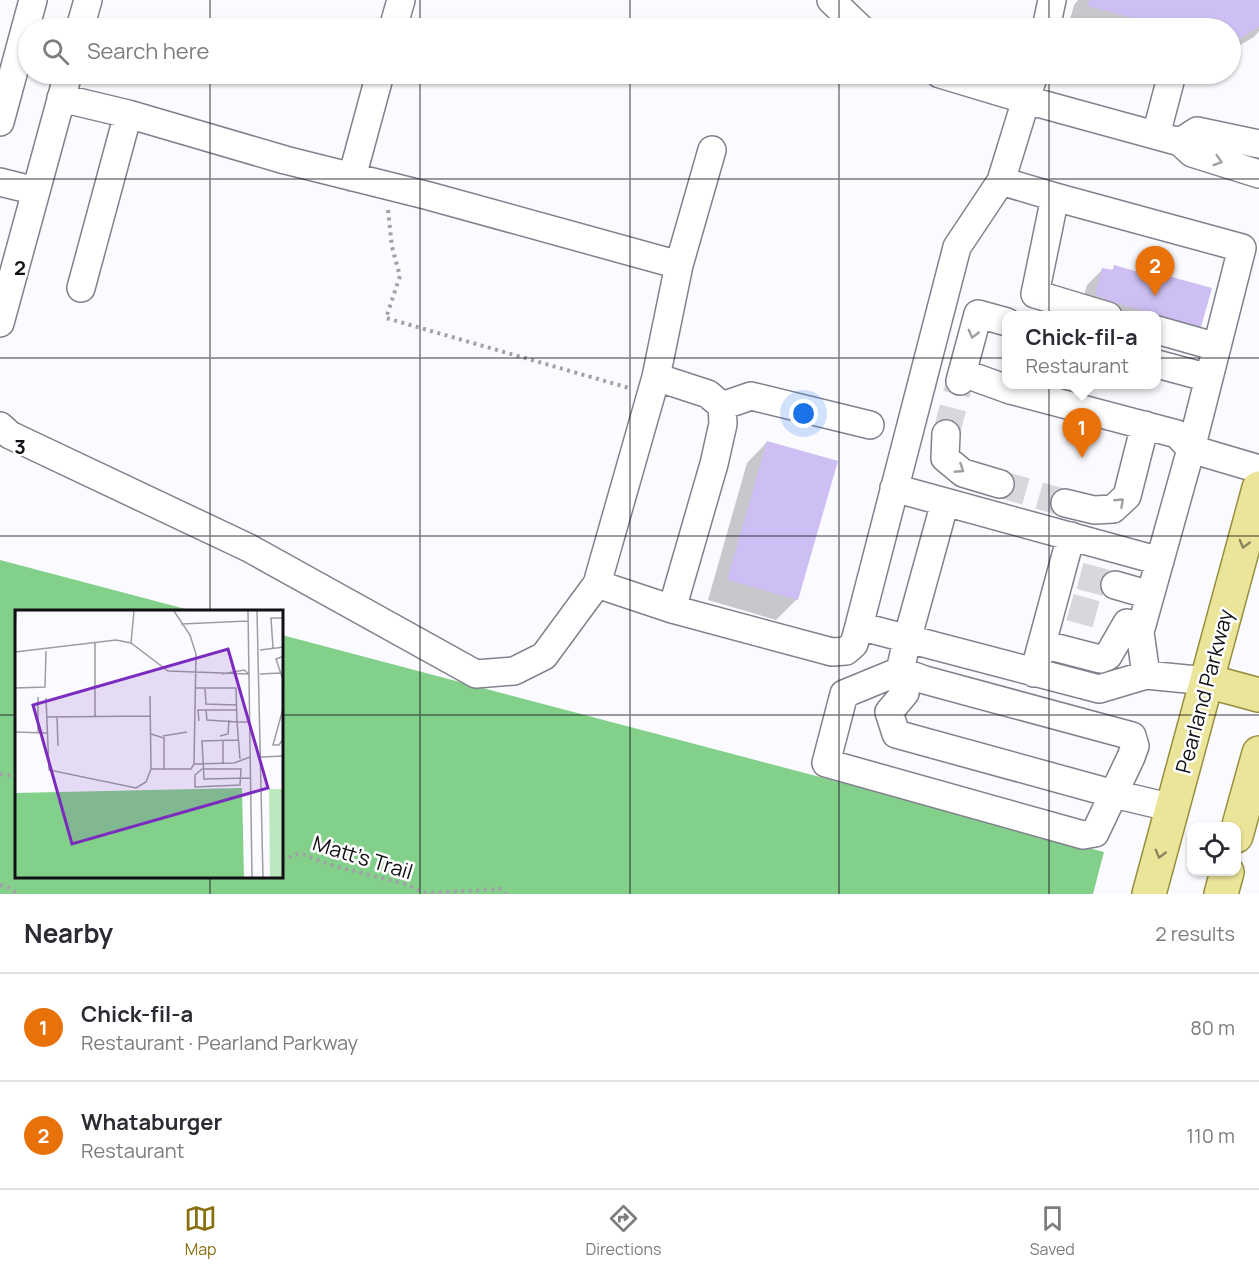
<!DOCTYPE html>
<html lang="en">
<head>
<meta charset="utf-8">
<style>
  body { margin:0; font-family:Manrope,sans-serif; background:#f2f2f3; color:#2b2b33 }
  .controls { position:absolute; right:18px; bottom:18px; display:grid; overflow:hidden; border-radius:12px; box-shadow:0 2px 4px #0004 }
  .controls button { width:54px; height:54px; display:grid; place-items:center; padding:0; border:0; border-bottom:2px solid #e1e1e2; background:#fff; color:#2b2b33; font:30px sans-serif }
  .you { position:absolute; left:804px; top:414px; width:21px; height:21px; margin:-15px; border:4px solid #fff; border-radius:50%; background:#1a73e8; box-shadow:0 0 0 9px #1a73e833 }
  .badge { display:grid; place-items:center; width:39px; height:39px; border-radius:50%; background:#887011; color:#fff; font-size:20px; font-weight:700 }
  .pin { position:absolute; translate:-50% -50px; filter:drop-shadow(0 2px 3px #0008) }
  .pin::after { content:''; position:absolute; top:32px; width:21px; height:18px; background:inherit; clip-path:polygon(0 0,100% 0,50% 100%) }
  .popup { position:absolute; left:1002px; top:311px; width:159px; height:78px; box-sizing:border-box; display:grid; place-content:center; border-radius:12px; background:#fff; filter:drop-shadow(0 2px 4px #0005); font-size:20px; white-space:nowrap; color:#7c7c81 }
  .popup b { font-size:22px; color:#2b2b33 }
  .popup::after { content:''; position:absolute; left:50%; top:100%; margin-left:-12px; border:12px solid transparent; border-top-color:#fff }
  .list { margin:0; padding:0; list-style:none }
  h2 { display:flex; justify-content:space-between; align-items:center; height:78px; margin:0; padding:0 24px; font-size:26px }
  h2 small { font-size:20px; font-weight:400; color:#7c7c81 }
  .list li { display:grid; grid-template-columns:39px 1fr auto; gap:18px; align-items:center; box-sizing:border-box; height:108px; padding:0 24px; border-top:2px solid #e1e1e2 }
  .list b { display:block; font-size:22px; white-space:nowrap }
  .list p { margin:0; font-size:20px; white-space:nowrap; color:#7c7c81 }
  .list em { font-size:20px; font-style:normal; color:#7c7c81 }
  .icon { flex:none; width:33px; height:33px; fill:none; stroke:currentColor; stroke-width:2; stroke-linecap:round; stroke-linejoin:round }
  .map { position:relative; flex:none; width:1259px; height:894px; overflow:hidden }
  .search { position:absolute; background:#fff; box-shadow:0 2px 4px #0004; left:18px; right:18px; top:18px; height:66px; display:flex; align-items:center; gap:15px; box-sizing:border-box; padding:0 21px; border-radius:33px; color:#7c7c81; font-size:22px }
  .sheet { height:294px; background:#fff }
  nav { display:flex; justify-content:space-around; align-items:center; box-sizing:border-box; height:84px; border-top:2px solid #e1e1e2; background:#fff; font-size:16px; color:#7c7c81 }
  nav a { display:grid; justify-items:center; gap:3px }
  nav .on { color:#887011 }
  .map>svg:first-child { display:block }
  .forest { fill:#83d08b }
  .shadow { fill:#0003 }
  .building { fill:#cdbff3 }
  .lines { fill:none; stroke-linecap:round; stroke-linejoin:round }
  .minor-tunnel { stroke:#d7d7dc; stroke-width:27; stroke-dasharray:27 14; stroke-linecap:butt }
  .minor-casing { stroke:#80818c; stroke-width:30 }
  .major-casing { stroke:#968f3f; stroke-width:36 }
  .path { stroke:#a1a1a6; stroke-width:4; stroke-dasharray:3 4.5; stroke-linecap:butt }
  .minor { stroke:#fff; stroke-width:27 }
  .major { stroke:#ebe599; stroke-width:33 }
  .oneway { stroke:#a0a0a1 }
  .oneway2 { stroke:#89865e }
  .grid { fill:none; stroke:#111115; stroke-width:1.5; stroke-opacity:0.55 }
  .labels { text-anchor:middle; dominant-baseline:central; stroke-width:5; stroke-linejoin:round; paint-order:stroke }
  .street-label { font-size:21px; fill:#111115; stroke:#fff }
  .inset-road { fill:none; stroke:#9d9da1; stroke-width:1.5 }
  .view { fill:#7b2cbf; fill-opacity:0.15; stroke:#7b2cbf; stroke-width:3 }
  .inset-edge { fill:none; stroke:#111115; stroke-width:3 }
  .grid-label { font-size:20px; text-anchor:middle; font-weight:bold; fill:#111115; stroke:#fff; stroke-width:5; stroke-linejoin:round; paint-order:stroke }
</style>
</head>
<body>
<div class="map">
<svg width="1259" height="894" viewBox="0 0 1259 894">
  <rect width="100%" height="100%" fill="#fafaff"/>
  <path class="forest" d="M0 560 197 612H16V878H282V635L1104 852 1093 894H0Z"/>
  <path class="shadow" d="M1078 0H1259V31L1254 37 1230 51V28H1076L1068 26 1074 5Z
    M1115 267 1147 276 1150 273 1200 326 1184 342 1157 334V316H1090L1080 310 1087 285 1103 269 1111 271Z
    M767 442 797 599 776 620 708 600 747 463Z"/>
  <path class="building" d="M1089 0H1259V27L1230 44V28H1171L1087 6Z
    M1114 265 1149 275 1150 271 1212 288 1201 327 1105 300V298L1095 295 1102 268 1113 270Z
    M767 441 838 461 798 600 727 580Z"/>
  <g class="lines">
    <path class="minor-tunnel" d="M946 434 960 381
      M1000 484 1065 503
      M1080 576 1115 585
      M1070 607 1106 617"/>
    <defs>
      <path id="minor" d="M831 0 860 28
        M80 28 88 0
        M393 28 401 0
        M1046 28 1052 0
        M940 74 1027 100 1180 142 1192 153 1259 174
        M1034 74 1001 181 957 247 859 626 1099 689 1146 675 1207 681
        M61 98 128 114 285 160 429 196 679 265
        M0 122 33 0
        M1156 135 1172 74
        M1180 142 1197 131 1259 144
        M352 177 380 74
        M1001 181 1055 197 1242 248 1191 449 1259 469
        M0 182 36 191
        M1055 197 1035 294 1108 316
        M81 288 128 114
        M0 323 68 74
        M1157 330 1217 347
        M1157 364 1209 378
        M963 373 1010 390
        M656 377 708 394 722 406 723 424 714 464 672 609
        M960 381 978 314 1007 322
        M1011 384 1010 390 1177 434 1191 449 1140 632 1146 675
        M722 406 751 396 870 425
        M0 426 10 435 249 548 476 674 514 671 544 656 597 584 656 377 679 265 712 150
        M946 434 945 458 963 473 1000 484
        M894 488 1160 561
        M945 502 907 640 900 671 905 693 889 712 896 734 1114 794 1173 808
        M1065 503 1094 510 1113 509 1127 496 1145 425
        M597 584 672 609 832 652 846 651 854 644 859 626
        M1115 585 1150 595
        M1042 644 1100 659 1108 656 1127 623
        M900 671 925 680 1132 736 1135 746 1131 757 1095 833 1083 835 826 763 844 694Z
        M1034 673 1071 536"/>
      <path id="major" d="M1207 681 1259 695
        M1236 836 1259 753
        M1149 894 1259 488
        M1221 894 1227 872"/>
    </defs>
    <use href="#minor" class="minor-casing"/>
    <use href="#major" class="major-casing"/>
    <path class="path" d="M388 210 392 247 400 276 386 318 629 388
      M0 774 16 776
      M282 861 299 853 334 866 405 884 426 893 501 889 506 894
      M0 885 6 886 18 894"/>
    <use href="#minor" class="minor"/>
    <use href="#major" class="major"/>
  </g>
  <defs><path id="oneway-chevron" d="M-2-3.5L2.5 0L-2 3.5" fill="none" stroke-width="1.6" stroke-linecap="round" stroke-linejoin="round" transform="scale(1.5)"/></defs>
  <g class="oneway">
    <use href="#oneway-chevron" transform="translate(1218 161) rotate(17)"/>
    <use href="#oneway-chevron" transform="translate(973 334) rotate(105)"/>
    <use href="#oneway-chevron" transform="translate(960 469) rotate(33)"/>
    <use href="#oneway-chevron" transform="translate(1120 502) rotate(-43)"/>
  </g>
  <g class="oneway2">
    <use href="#oneway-chevron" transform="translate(1244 544) rotate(105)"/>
    <use href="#oneway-chevron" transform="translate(1160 854) rotate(105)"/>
  </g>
  <path class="grid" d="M210 0V28M420 0V28M630 0V28M839 0V28M1049 0V28M210 74V612M420 74V894M630 74V894M839 74V894M1049 74V894M0 179H1259M0 358H1259M0 536H1259M0 715H16M282 715H1259M210 878V894"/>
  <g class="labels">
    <g class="street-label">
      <text transform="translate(1204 691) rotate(-75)">Pearland Parkway</text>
      <text transform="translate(363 857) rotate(17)">Matt's Trail</text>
    </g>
  </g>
  <g transform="translate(15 610)">
    <rect width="268" height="268" fill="#fafaff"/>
    <path d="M254 179H268V268H255Z" fill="#bbe8be"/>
    <path d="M227 178 229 268H0V183Z" fill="#83d08b"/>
    <path class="inset-road" d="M159 1 175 25 181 44 179 154 219 153 235 147M233 1 237 268M242 1 248 268M166 14 233 11M0 20 1 1M80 33V107M116 33 119 1M258 38 256 8H269M245 40 269 37M0 42 101 30 116 33 153 61 234 64M269 46 261 49 269 73M207 64 229 60 234 64M245 64 266 63M0 78 30 77 31 41M181 78H221L222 112H235M190 79 191 94 222 95M23 87V123M31 88 34 160 121 178 131 172 136 159 135 86M269 95 258 135H264L269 128M191 100 192 110 222 112 225 149M31 107 135 106M42 107 43 136M184 111 183 100H222M0 122 32 123M136 124 149 128V160M148 126 172 122M205 126 213 124 214 110M208 130V153M186 131 223 130M187 131 189 169 236 168M246 147 269 146M136 159H176L179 154M187 159H226L225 175 180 177V165Z"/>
    <path class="view" d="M213 39 253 178 57 234 18 95Z"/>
    <rect width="268" height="268" class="inset-edge"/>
  </g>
  <g class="grid-label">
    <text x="20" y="275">2</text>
    <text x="20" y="454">3</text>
  </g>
</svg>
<div class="controls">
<button><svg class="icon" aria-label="locate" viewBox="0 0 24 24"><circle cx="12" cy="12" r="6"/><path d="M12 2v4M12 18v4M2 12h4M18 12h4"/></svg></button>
</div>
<div class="you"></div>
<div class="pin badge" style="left:1082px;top:458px;background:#e8710a">1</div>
<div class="popup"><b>Chick-fil-a</b>Restaurant</div>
<div class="pin badge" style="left:1155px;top:296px;background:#e8710a">2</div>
<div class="search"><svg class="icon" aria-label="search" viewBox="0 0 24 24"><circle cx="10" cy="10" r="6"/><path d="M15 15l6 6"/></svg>Search here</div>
</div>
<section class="sheet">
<h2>Nearby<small>2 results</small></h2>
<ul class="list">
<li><span class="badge" style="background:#e8710a">1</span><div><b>Chick-fil-a</b><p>Restaurant · Pearland Parkway</p></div><em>80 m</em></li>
<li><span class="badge" style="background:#e8710a">2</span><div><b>Whataburger</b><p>Restaurant</p></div><em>110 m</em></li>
</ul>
</section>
<nav>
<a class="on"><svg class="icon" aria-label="map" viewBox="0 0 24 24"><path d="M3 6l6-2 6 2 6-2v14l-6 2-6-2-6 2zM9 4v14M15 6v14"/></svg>Map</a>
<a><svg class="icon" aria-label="directions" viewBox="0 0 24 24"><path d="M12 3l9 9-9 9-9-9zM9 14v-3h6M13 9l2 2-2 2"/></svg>Directions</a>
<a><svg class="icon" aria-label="saved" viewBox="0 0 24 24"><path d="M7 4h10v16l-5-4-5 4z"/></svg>Saved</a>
</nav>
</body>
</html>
